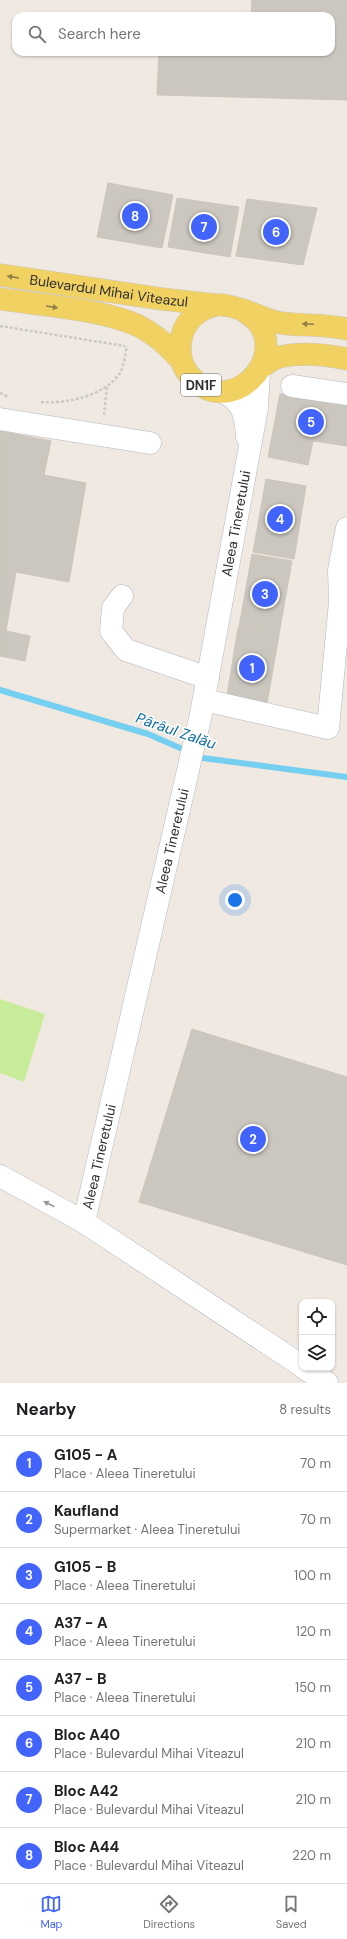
<!DOCTYPE html>
<html lang="en">
<head>
<meta charset="utf-8">
<style>
  body { margin:0; font-family:"DM Sans",sans-serif; background:#f2f2f2; color:#202124 }
  .controls { position:absolute; right:12px; bottom:12px; display:grid; overflow:hidden; border-radius:8px; box-shadow:0 1px 3px #0004 }
  .controls button { width:36px; height:36px; display:grid; place-items:center; padding:0; border:0; border-bottom:1px solid #e0e0e0; background:#fff; color:#202124; font:20px sans-serif }
  .you { position:absolute; left:235px; top:900px; width:14px; height:14px; margin:-10px; border:3px solid #fff; border-radius:50%; background:#1a73e8; box-shadow:0 0 0 6px #1a73e833 }
  .badge { display:grid; place-items:center; width:26px; height:26px; border-radius:50%; background:#4264fb; color:#fff; font-size:13px; font-weight:700 }
  .pin { position:absolute; translate:-50% -50%; border:2px solid #fff; box-shadow:0 1px 4px #0006 }
  .list { margin:0; padding:0; list-style:none }
  h2 { display:flex; justify-content:space-between; align-items:center; height:52px; margin:0; padding:0 16px; font-size:17px }
  h2 small { font-size:13px; font-weight:400; color:#757577 }
  .list li { display:grid; grid-template-columns:26px 1fr auto; gap:12px; align-items:center; box-sizing:border-box; height:56px; padding:0 16px; border-top:1px solid #e0e0e0 }
  .list b { display:block; font-size:15px; white-space:nowrap }
  .list p { margin:0; font-size:13px; white-space:nowrap; color:#757577 }
  .list em { font-size:13px; font-style:normal; color:#757577 }
  .icon { flex:none; width:22px; height:22px; fill:none; stroke:currentColor; stroke-width:2; stroke-linecap:round; stroke-linejoin:round }
  .map { position:relative; flex:none; width:347px; height:1383px; overflow:hidden }
  .search { position:absolute; background:#fff; box-shadow:0 1px 3px #0004; left:12px; right:12px; top:12px; height:44px; display:flex; align-items:center; gap:10px; box-sizing:border-box; padding:0 14px; border-radius:12px; color:#757577; font-size:15px }
  .sheet { height:500px; background:#fff }
  nav { display:flex; justify-content:space-around; align-items:center; box-sizing:border-box; height:56px; border-top:1px solid #e0e0e0; background:#fff; font-size:11px; color:#757577 }
  nav a { display:grid; justify-items:center; gap:2px }
  nav .on { color:#4264fb }
  .map>svg:first-child { display:block }
  .pitch { fill:#c9ec9a }
  .lines { fill:none; stroke-linecap:round; stroke-linejoin:round }
  .stream { stroke:#75cff0; stroke-width:6 }
  .building { fill:#cbc7bf; stroke:#cbc5ba }
  .minor-casing { stroke:#b4b7c1; stroke-width:23 }
  .major-casing { stroke:#c9c9c9; stroke-width:23 }
  .path { stroke:#c9c9c9; stroke-width:2.5; stroke-dasharray:3 2; stroke-linecap:butt }
  .minor { stroke:#fff; stroke-width:22 }
  .major { stroke:#f2d163; stroke-width:22 }
  .oneway { fill:#908048 }
  .oneway2 { fill:#969696 }
  .labels { text-anchor:middle; dominant-baseline:central; stroke-width:3; stroke-linejoin:round; paint-order:stroke }
  .shield { fill:#fff; stroke:#6d6d6d; stroke-width:1 }
  .shield-label { font-size:13px; font-weight:bold; fill:#2e2e2e }
  .street-label { font-size:14px; fill:#2e2e2e; stroke:#fff }
  .water-label { font-size:15px; font-style:italic; fill:#0d6fa3; stroke:#fff }
</style>
</head>
<body>
<div class="map">
<svg width="347" height="1383" viewBox="0 0 347 1383">
  <rect width="100%" height="100%" fill="#efe9e1"/>
  <path class="pitch" d="M0 999 45 1014 24 1082 0 1073Z"/>
  <g class="lines">
    <path class="stream" d="M0 690 148 734 203 758 347 777"/>
  </g>
  <path class="building" d="M252 0H347V100L157 95 159 52H331V16H251Z
    M108 183 173 195 162 248 97 237Z
    M177 198 239 207 230 257 168 247Z
    M247 199 317 208 303 265 236 256Z
    M280 394 347 403V446L313 441 308 465 268 457Z
    M0 431 51 441 44 475 86 483 69 582 16 572 6 631 30 636 25 661 0 656Z
    M266 479 306 486 294 559 253 552Z
    M252 554 292 561 279 634 239 627Z
    M238 628 279 635 266 709 226 701Z
    M192 1029 347 1077V1265L139 1202Z"/>
  <g class="lines">
    <defs>
      <g id="minor">
        <path d="M292 386 347 394"/>
        <path d="M223 392C243 402 246 415 247 437"/>
        <path d="M0 419 150 443"/>
        <path d="M122 596 113 608 111 631 126 650 208 678"/>
        <path d="M204 700 328 728 340 602 339 570 347 528"/>
        <path d="M0 1176 84 1222 302 1366"/>
        <path id="s1" d="M84 1222 201 714 257 408 259 371"/>
        <path d="M304 1368 327 1383"/>
      </g>
      <g id="major">
        <path id="s2" d="M0 275 162 299 216 305"/>
        <path d="M0 299C41 305 102 309 139 326 155 334 168 346 180 359"/>
        <path d="M244 311C248 314 252 317 256 320 290 359 230 420 191 377 180 365 178 350 182 335 186 319 201 308 217 305 227 304 237 308 246 311 257 315 269 321 281 323 303 326 325 324 347 329"/>
        <path d="M261 367C267 364 274 358 280 357 301 352 327 355 347 359"/>
      </g>
    </defs>
    <use href="#minor" class="minor-casing"/>
    <use href="#major" class="major-casing"/>
    <path class="path" d="M0 326 125 346
      M0 393 9 397
      M41 402C66 404 105 396 120 373 124 366 125 354 127 346
      M104 415 107 387"/>
    <use href="#minor" class="minor"/>
    <use href="#major" class="major"/>
  </g>
  <defs><path id="oneway-solid" d="M-6-.8H1V-3.2L6.5 0L1 3.2V.8H-6Z"/></defs>
  <g class="oneway">
    <use href="#oneway-solid" transform="translate(13 277) rotate(-171)"/>
    <use href="#oneway-solid" transform="translate(52 307) rotate(9)"/>
    <use href="#oneway-solid" transform="translate(308 324) rotate(-177)"/>
  </g>
  <use class="oneway2" href="#oneway-solid" transform="translate(49 1204) rotate(-152)"/>
  <g class="labels">
    <rect class="shield" x="181" y="374" width="40" height="22" rx="3"/>
    <g class="shield-label">
      <text x="201" y="385">DN1F</text>
    </g>
    <g class="street-label">
      <text stroke="none"><textPath href="#s2" startOffset="110">Bulevardul Mihai Viteazul</textPath></text>
      <text stroke="none"><textPath href="#s1" startOffset="715">Aleea Tineretului</textPath></text>
      <text stroke="none"><textPath href="#s1" startOffset="391">Aleea Tineretului</textPath></text>
      <text stroke="none"><textPath href="#s1" startOffset="67">Aleea Tineretului</textPath></text>
    </g>
    <g class="water-label">
      <text transform="translate(176 731) rotate(19)">Pârâul Zalău</text>
    </g>
  </g>
</svg>
<div class="controls">
<button><svg class="icon" aria-label="locate" viewBox="0 0 24 24"><circle cx="12" cy="12" r="6"/><path d="M12 2v4M12 18v4M2 12h4M18 12h4"/></svg></button>
<button><svg class="icon" aria-label="layers" viewBox="0 0 24 24"><path d="M12 4l9 5-9 5-9-5zM3 14l9 5 9-5"/></svg></button>
</div>
<div class="you"></div>
<div class="pin badge" style="left:252px;top:668px">1</div>
<div class="pin badge" style="left:253px;top:1139px">2</div>
<div class="pin badge" style="left:265px;top:594px">3</div>
<div class="pin badge" style="left:280px;top:519px">4</div>
<div class="pin badge" style="left:311px;top:422px">5</div>
<div class="pin badge" style="left:276px;top:232px">6</div>
<div class="pin badge" style="left:204px;top:227px">7</div>
<div class="pin badge" style="left:135px;top:216px">8</div>
<div class="search"><svg class="icon" aria-label="search" viewBox="0 0 24 24"><circle cx="10" cy="10" r="6"/><path d="M15 15l6 6"/></svg>Search here</div>
</div>
<section class="sheet">
<h2>Nearby<small>8 results</small></h2>
<ul class="list">
<li><span class="badge">1</span><div><b>G105 - A</b><p>Place · Aleea Tineretului</p></div><em>70 m</em></li>
<li><span class="badge">2</span><div><b>Kaufland</b><p>Supermarket · Aleea Tineretului</p></div><em>70 m</em></li>
<li><span class="badge">3</span><div><b>G105 - B</b><p>Place · Aleea Tineretului</p></div><em>100 m</em></li>
<li><span class="badge">4</span><div><b>A37 - A</b><p>Place · Aleea Tineretului</p></div><em>120 m</em></li>
<li><span class="badge">5</span><div><b>A37 - B</b><p>Place · Aleea Tineretului</p></div><em>150 m</em></li>
<li><span class="badge">6</span><div><b>Bloc A40</b><p>Place · Bulevardul Mihai Viteazul</p></div><em>210 m</em></li>
<li><span class="badge">7</span><div><b>Bloc A42</b><p>Place · Bulevardul Mihai Viteazul</p></div><em>210 m</em></li>
<li><span class="badge">8</span><div><b>Bloc A44</b><p>Place · Bulevardul Mihai Viteazul</p></div><em>220 m</em></li>
</ul>
</section>
<nav>
<a class="on"><svg class="icon" aria-label="map" viewBox="0 0 24 24"><path d="M3 6l6-2 6 2 6-2v14l-6 2-6-2-6 2zM9 4v14M15 6v14"/></svg>Map</a>
<a><svg class="icon" aria-label="directions" viewBox="0 0 24 24"><path d="M12 3l9 9-9 9-9-9zM9 14v-3h6M13 9l2 2-2 2"/></svg>Directions</a>
<a><svg class="icon" aria-label="saved" viewBox="0 0 24 24"><path d="M7 4h10v16l-5-4-5 4z"/></svg>Saved</a>
</nav>
</body>
</html>
